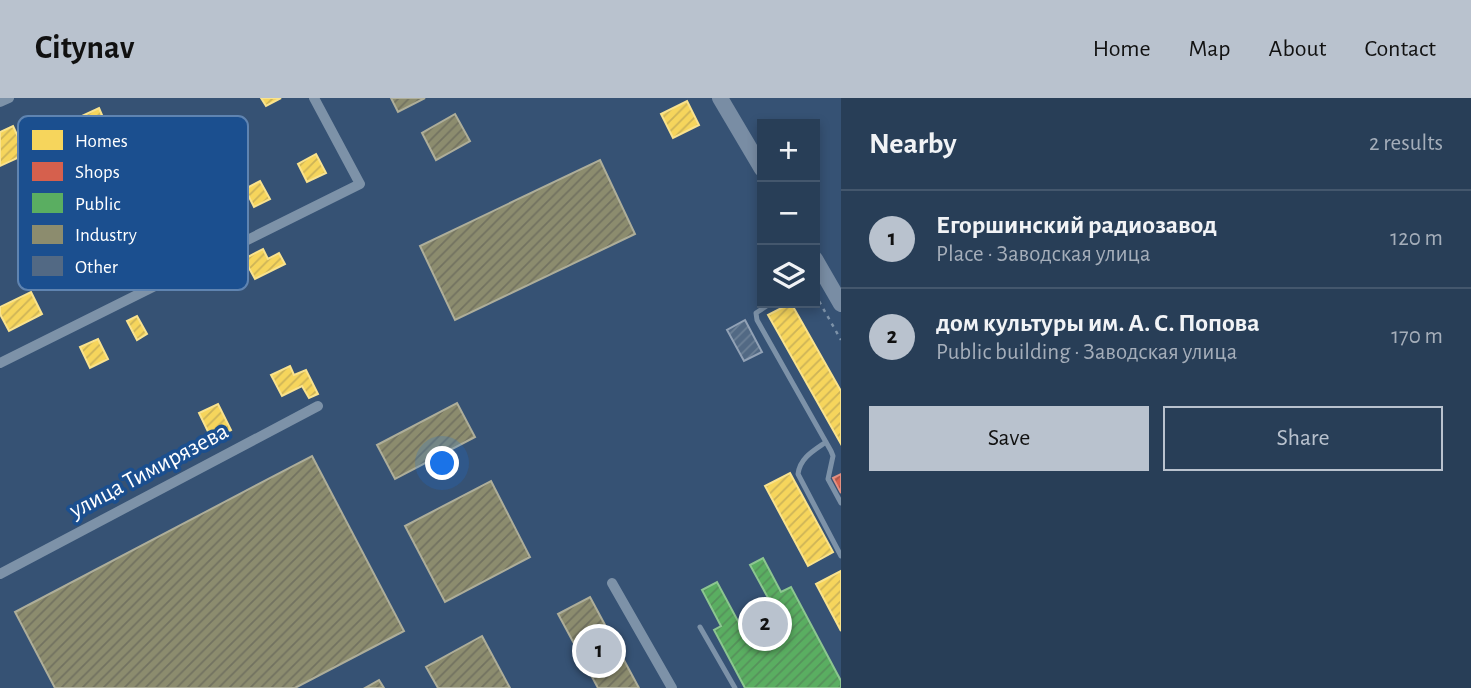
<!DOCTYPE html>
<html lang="en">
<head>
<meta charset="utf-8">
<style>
  body { margin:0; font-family:"Alegreya Sans",sans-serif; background:#344961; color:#f1f3f6 }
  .controls { position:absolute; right:21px; top:21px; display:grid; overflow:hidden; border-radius:0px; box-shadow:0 4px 10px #0003 }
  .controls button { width:63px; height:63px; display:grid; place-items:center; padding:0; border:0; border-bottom:2px solid #44576d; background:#283e57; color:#f1f3f6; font:35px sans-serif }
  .you { position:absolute; left:443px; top:366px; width:24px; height:24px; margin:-18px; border:5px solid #fff; border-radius:50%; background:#1a73e8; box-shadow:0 0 0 10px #1a73e833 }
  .badge { display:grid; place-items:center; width:46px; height:46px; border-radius:50%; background:#b9c2ce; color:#111; font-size:23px; font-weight:700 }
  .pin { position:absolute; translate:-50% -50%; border:4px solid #fff; box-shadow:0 2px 7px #0006 }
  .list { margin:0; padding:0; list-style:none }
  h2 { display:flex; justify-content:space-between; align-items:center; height:91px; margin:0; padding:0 28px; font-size:30px }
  h2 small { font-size:23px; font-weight:400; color:#a5aeba }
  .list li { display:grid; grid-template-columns:46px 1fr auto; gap:21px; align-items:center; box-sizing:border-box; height:98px; padding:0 28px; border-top:2px solid #44576d }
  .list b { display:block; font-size:26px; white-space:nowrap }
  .list p { margin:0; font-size:23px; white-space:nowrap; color:#a5aeba }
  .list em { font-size:23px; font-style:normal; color:#a5aeba }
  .actions { display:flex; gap:14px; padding:21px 28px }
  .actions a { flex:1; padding:16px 0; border:2px solid #b9c2ce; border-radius:0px; text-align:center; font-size:24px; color:#b9c2ce }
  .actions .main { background:#b9c2ce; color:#111 }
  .icon { flex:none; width:38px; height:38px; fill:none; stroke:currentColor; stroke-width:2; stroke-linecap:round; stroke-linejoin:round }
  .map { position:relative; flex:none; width:841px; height:590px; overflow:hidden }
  header { display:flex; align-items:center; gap:42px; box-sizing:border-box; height:98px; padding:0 35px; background:#b9c2ce; color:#111 }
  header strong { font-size:33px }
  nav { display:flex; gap:38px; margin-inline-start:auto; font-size:24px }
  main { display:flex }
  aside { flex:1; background:#283e57 }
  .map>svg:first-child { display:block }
  .homes { fill:url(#homes-hatch); stroke:#f9e28d; stroke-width:2 }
  .shops { fill:url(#shops-hatch); stroke:#e29082; stroke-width:2 }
  .public { fill:url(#public-hatch); stroke:#8cc690; stroke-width:2 }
  .industry { fill:url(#industry-hatch); stroke:#aeae9a; stroke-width:2 }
  .building { fill:url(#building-hatch); stroke:#92a2b6; stroke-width:2 }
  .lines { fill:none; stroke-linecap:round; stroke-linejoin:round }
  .path { stroke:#7d92a8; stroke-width:2.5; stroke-dasharray:3.5 5; stroke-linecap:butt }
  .lane { stroke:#7d92a8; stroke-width:5 }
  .street { stroke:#7d92a8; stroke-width:10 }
  .secondary { stroke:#798da4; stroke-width:16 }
  .labels { text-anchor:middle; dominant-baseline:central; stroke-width:7; stroke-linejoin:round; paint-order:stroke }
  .street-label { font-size:24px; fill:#fff; stroke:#1b4f8f }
  .key { fill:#1b4f8f; stroke:#5f84b1; stroke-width:2 }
  .key-label { font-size:19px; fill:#fff }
</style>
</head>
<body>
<header>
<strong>Citynav</strong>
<nav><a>Home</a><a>Map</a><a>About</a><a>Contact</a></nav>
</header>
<main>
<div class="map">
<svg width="841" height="590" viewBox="0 0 841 590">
  <defs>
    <pattern id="homes-hatch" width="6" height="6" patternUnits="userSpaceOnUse" patternTransform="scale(1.75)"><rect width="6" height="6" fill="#f6d55c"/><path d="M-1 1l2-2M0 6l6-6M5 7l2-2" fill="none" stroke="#ccb358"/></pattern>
    <pattern id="shops-hatch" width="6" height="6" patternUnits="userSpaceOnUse" patternTransform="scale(1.75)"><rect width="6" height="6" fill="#d6604d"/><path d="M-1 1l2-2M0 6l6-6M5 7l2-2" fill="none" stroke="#a6594d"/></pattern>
    <pattern id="public-hatch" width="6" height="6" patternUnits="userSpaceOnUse" patternTransform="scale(1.75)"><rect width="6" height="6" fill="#5aae61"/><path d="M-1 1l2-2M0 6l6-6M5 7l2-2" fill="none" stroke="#56915b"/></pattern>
    <pattern id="industry-hatch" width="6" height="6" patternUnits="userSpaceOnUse" patternTransform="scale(1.75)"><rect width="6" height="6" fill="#8c8c6e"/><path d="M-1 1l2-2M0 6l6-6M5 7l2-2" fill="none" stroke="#727260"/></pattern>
    <pattern id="building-hatch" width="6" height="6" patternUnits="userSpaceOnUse" patternTransform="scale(1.75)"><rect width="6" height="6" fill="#526984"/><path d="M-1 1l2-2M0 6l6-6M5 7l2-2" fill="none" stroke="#6c8096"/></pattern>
  </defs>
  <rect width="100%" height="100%" fill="#365274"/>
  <path class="homes" d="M261 0H281L266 8Z
    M687 3 699 27 673 40 661 16Z
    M99 10 115 48 96 56 90 44 82 48 71 23Z
    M13 28 26 56 0 68V34Z
    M316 56 326 75 307 84 298 66Z
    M260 83 270 101 254 109 245 91Z
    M263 151 268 161 279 155 285 166 255 181 244 161Z
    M31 194 42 216 9 233 0 216V209Z
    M791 205 841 293V346L768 217Z
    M137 218 147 236 137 242 127 223Z
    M98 241 108 261 90 270 80 249Z
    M290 268 294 277 306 272 318 296 309 300 302 288 282 298 271 277Z
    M218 306 231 332 212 342 199 315Z
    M790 375 833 454 808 468 765 388Z
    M841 473V533L816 486Z"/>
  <path class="shops" d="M841 376V395L833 380Z"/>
  <path class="public" d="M763 460 781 494 791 489 841 583V590H745L714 532 721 528 702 492 717 484 739 525 772 507 750 467Z"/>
  <path class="industry" d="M391 0H425L398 14Z
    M455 16 470 43 436 62 422 35Z
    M600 62 635 136 455 222 420 148Z
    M457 305 475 339 395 381 377 347Z
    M312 358 404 533 295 590H55L15 514Z
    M491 383 530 459 445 504 405 428Z
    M590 499 639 590H598L558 516Z
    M482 538 510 590H438L426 569Z
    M379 582 384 590H365Z"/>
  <path class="building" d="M745 222 762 254 744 263 727 232Z"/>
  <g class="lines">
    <path class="path" d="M815 196 841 242"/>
    <path class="lane" d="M771 205 756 215 757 222 831 353 833 358 828 381 841 405
      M826 344C813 353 800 360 798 376L841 458
      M700 529 735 590"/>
    <path class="street" d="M0 4 9 0
      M0 265 360 86 314 0
      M0 476 318 308
      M612 485 672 590"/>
    <path class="secondary" d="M720 0 762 71
      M815 161 841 206"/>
  </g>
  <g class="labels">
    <g class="street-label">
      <text transform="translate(149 373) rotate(-28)">улица Тимирязева</text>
    </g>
  </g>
  <rect x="18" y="18" width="230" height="174" rx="10" class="key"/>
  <rect x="32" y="32" width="31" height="20" fill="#f6d55c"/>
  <rect x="32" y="64" width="31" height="19" fill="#d6604d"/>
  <rect x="32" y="95" width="31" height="20" fill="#5aae61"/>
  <rect x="32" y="127" width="31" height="19" fill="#8c8c6e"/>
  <rect x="32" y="158" width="31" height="20" fill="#526984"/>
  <g class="key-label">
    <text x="75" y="49">Homes</text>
    <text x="75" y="80">Shops</text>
    <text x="75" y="112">Public</text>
    <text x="75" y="143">Industry</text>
    <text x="75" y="175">Other</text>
  </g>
</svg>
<div class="controls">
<button>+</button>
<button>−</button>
<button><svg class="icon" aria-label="layers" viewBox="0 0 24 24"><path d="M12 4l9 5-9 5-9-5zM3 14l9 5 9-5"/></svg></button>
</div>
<div class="you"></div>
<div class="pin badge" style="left:599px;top:553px">1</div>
<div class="pin badge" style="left:765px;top:526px">2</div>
</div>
<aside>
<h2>Nearby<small>2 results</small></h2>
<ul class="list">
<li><span class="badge">1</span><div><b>Егоршинский радиозавод</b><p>Place · Заводская улица</p></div><em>120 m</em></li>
<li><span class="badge">2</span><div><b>дом культуры им. А. С. Попова</b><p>Public building · Заводская улица</p></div><em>170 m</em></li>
</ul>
<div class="actions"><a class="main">Save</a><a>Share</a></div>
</aside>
</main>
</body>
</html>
